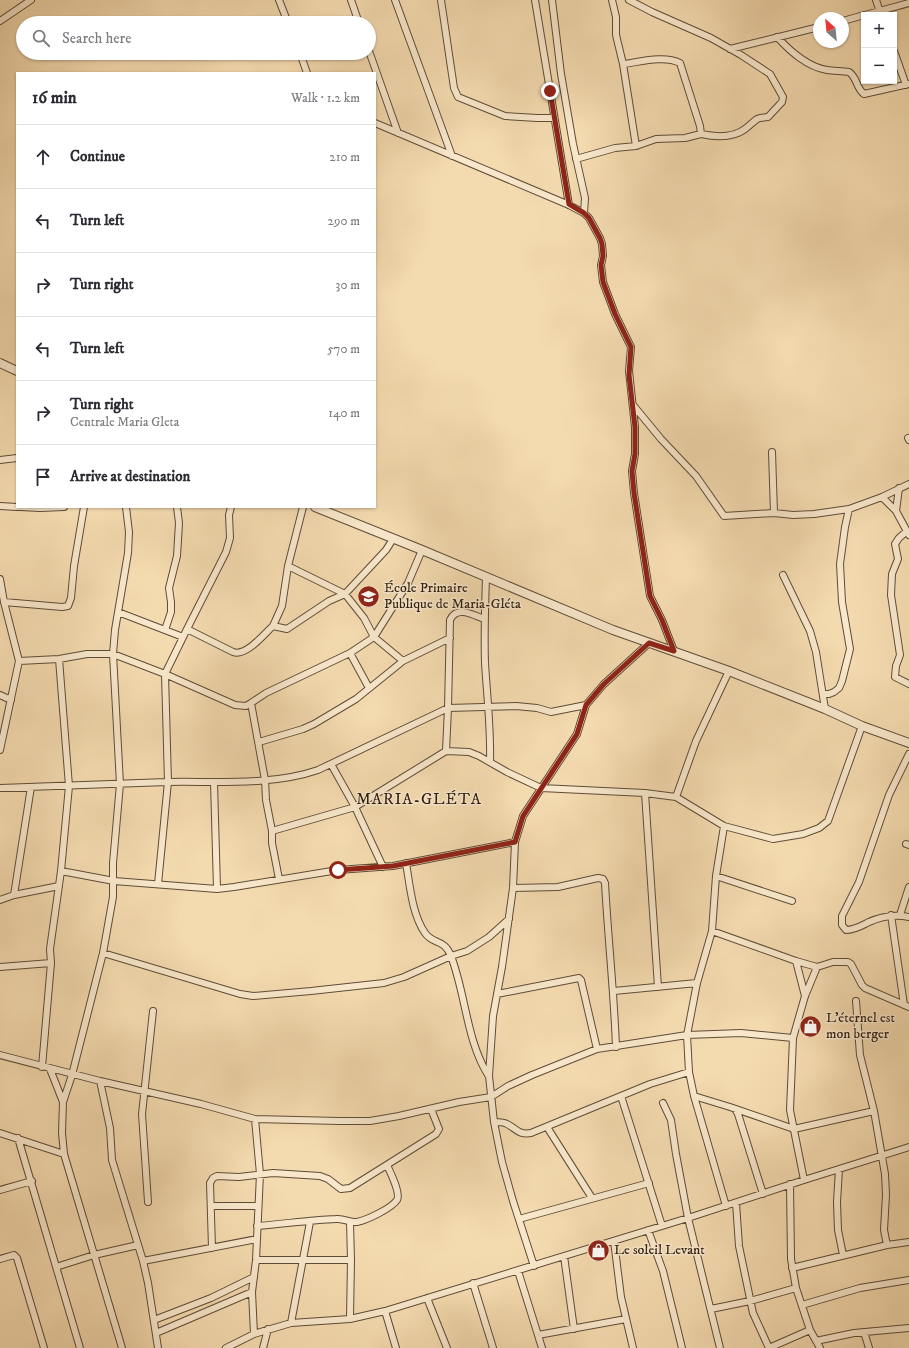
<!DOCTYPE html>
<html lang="en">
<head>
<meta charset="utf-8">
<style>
  body { margin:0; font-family:"IM FELL DW Pica",serif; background:#f2f2f3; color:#2b2b33 }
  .controls { position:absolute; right:12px; top:12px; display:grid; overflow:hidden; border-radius:0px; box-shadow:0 1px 3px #0004 }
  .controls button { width:36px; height:36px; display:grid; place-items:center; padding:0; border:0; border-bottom:1px solid #e1e1e2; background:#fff; color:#2b2b33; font:20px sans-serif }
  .compass { position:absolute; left:813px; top:12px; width:36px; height:36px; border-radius:50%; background:#fff; box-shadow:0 1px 3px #0004; rotate:333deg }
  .stop { position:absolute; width:12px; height:12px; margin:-9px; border:3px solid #8f2418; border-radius:50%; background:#fff }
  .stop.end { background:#8f2418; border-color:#fff; box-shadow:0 1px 4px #0008 }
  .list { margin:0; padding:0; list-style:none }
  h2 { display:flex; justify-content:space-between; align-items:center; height:52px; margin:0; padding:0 16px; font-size:17px }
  h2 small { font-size:13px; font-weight:400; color:#7c7c81 }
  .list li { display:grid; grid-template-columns:26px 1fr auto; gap:12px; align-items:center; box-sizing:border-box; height:64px; padding:0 16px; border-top:1px solid #e1e1e2 }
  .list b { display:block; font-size:15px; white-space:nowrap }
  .list p { margin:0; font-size:13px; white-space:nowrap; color:#7c7c81 }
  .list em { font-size:13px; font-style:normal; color:#7c7c81 }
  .icon { flex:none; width:22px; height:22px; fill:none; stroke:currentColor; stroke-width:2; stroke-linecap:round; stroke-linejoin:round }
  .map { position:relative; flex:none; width:909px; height:1348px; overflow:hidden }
  .search { position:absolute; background:#fff; box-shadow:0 1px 3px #0004; left:16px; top:16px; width:360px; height:44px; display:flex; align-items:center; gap:10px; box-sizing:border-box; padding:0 14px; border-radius:22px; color:#7c7c81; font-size:15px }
  .panel { position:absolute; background:#fff; box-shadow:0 1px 3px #0004; left:16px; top:72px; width:360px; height:436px; border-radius:0px }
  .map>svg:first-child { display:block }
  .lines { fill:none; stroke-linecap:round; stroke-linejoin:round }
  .minor-casing { stroke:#5e4c37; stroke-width:8 }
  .tertiary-casing { stroke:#5e4c37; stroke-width:10 }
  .minor { stroke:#f8e7cb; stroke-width:6 }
  .tertiary { stroke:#f8e7cb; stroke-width:8 }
  .route { stroke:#8f2418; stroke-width:5 }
  .labels { text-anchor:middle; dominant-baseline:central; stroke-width:3; stroke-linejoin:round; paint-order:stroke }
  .poi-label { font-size:14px; fill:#2c1c0f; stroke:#f8e7cb; text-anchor:start }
  .quarter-label { font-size:16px; letter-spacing:1px; fill:#2c1c0f; stroke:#f8e7cb }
</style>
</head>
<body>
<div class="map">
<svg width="909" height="1348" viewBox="0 0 909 1348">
  <rect width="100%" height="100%" fill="#f4daaf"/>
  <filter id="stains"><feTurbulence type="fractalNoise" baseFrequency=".005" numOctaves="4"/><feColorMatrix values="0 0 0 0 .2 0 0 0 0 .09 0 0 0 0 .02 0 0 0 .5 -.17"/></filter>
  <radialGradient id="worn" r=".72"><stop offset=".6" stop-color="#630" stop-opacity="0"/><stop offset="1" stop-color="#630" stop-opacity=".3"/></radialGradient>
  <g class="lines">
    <defs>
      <path id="minor" d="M279 0 288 23
        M351 0 359 23
        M395 0 452 156
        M441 0 454 88 458 97 505 116 537 118H554
        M535 0 569 205
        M552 0 561 74 573 144 585 198 584 213
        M612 0 616 17V35L623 64 636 146
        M629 0 652 12 711 38 741 55 770 74 783 97 782 102 768 117 760 118 757 119C753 122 749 126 745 129 733 138 715 137 701 134
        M876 0 881 15
        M865 15 909 3
        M0 21 31 0
        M843 21 864 15
        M777 37C790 51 807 67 827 70 834 71 842 71 849 72 857 77 856 88 864 94L909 84
        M730 49 819 27
        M369 51 398 133
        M894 51 906 85
        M300 53 307 73
        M375 123 569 205 584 213 589 218 600 238 602 244 603 256 601 265 603 282 615 314 631 347 629 371 635 427V454L632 471 634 493 650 596 662 620 674 651
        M576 159 615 148 636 146 656 139 685 138 701 134 700 126 680 63C664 55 640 62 623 64
        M633 405 661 439 696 476 724 516 774 513 793 515 814 514 849 509 882 497 909 484
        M908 438 909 440
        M772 452 774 513
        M0 460 17 458
        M899 488 896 511 909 535
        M882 497 896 511
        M0 506 17 507
        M20 507 40 508 64 507
        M907 531 899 538 895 544 898 559 892 574 891 595 900 655 896 666 895 677 909 684
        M288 566 345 594 364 618 374 637 403 661
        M783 575 810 631 816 652 825 709
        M486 577C485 606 484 634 485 663 487 696 491 729 490 762
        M0 579 4 602 19 661 0 750
        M4 602 62 607 68 606 71 598 74 566 84 507
        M118 612 183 637
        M273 626 282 606 288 566 303 507
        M187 629 233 652C246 657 264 634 273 626L287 629 329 601 345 594 386 550 393 539
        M165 630 171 612V602L169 588 177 556 179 523 177 507
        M350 653 369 688
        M19 661 59 659 87 654H113L165 674 235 705 246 706 251 703 266 693 350 653 374 637 408 583 422 550
        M823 694H829L834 692 839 688 842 681 850 649 842 602 840 564 845 527 849 509
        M0 695 11 700
        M251 703 265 780 266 800 272 831V843L279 879
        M259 742 303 729 314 724 356 699 403 661 450 638
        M446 751 448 708 450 620C457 605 473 615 484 619
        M909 754 889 795 859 882 842 916V925L846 930C855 930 861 926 869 922 882 916 895 914 909 917
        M331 764 355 807 383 867
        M214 782 217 889
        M0 788C56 786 111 784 167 782 215 781 272 786 318 770L448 708 516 706 537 708 551 712 586 705
        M645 793 658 987
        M676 797 696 741 729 671
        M724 826 716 876 712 931 697 983 687 1035 689 1072 694 1096 726 1206
        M272 831 355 807 446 751 469 752 479 756 507 772 541 788 645 793 676 797 724 826 773 839 803 834 819 828 828 821 862 726
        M906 844 909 845
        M406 863C410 886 412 914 425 933 433 945 444 938 451 956 466 995 466 1039 488 1075
        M61 871 114 881 217 889 234 887 338 870 393 866 515 842
        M716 876 792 901
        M158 884 168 782 165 674 187 629 226 552 230 538 229 515 231 507
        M513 888 558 887 598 878 603 879 605 883C608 938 614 992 616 1047
        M14 895 31 787
        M0 900 14 895 59 886
        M891 915 904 1005
        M900 915 909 887
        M712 931 796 961 817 967 833 962H848L851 964 862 985 865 988 909 1007
        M103 953 240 994 253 996 311 991 384 983 404 977 451 956 467 951 489 937 509 919
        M796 961 805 996
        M0 967 51 963
        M614 991 697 983
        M497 994 579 978 581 980 597 1049
        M856 1001 860 1055 874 1111 885 1174 886 1195 884 1230 887 1245
        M0 1055 100 1081 201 1104 255 1119 339 1121H370L399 1116 459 1102 491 1097 508 1086 532 1075 597 1049 687 1035 741 1033 793 1038
        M42 1067 51 963 50 949 61 871 69 786 59 659
        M50 1069 63 1102
        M100 1081 110 1128 112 1160 143 1261 148 1283 158 1348
        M621 1096 662 1226
        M694 1096 730 1107 794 1129 874 1111
        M663 1103 671 1120 676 1154 688 1218 720 1348
        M735 1109 738 1114 763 1194
        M494 1122C498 1122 504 1122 507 1124 517 1129 518 1135 531 1133L650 1084 689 1072
        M547 1127 592 1198
        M0 1133 64 1154
        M18 1138 80 1348
        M839 1169 837 1202 838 1230 843 1255
        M804 1180 790 1110 793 1038 805 996 817 967
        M790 1184 791 1259 796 1288 810 1330 820 1348
        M0 1190 32 1181
        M148 1202 142 1114 153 1011
        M736 1203 739 1246 753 1313 769 1348
        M211 1206H258
        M519 1219 649 1183
        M257 1226C284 1224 310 1220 336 1219 344 1218 350 1223 357 1222 367 1220 392 1208 397 1200 401 1193 390 1172 387 1165
        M648 1230 663 1271 682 1348
        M614 1241 621 1297 633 1348
        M212 1248 210 1183 213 1178 217 1176 239 1177 273 1173 320 1176 328 1179 341 1189 350 1188 436 1134 439 1129 431 1109
        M564 1256 574 1329
        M0 1259 14 1255 17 1258 44 1348
        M256 1260H351
        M143 1261 257 1239
        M534 1266 513 1201 502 1162 494 1122 489 1076 493 1016 502 967 513 888 515 842 523 816 577 734 586 705 604 684 649 643
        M56 1267 94 1255 138 1245
        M792 1268 887 1245 909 1242
        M518 1271 542 1348
        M473 1283 493 1348
        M427 1298 447 1348
        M802 1305 860 1288 909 1280
        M711 1309 750 1301 796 1288
        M385 1311 396 1348
        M350 1319 351 1260 350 1222
        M154 1320 211 1298 254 1277
        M291 1323 310 1222
        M864 1332 869 1348
        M156 1333 252 1292
        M254 1334 252 1292 256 1260 260 1174 255 1119
        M538 1335 626 1319
        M816 1341 854 1333 909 1328
        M122 1348 64 1154 62 1133 63 1102 72 1075 103 953 113 897V863L120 784 113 654 115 630 128 553 129 532 126 507
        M226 1348 254 1334 291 1323 350 1319 385 1311 688 1218 804 1180 909 1147
        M263 1348 268 1329
        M769 1348 810 1330"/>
      <path id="tertiary" d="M0 363 17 371
        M315 507 422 550 613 630 729 671 825 709 862 726 909 743"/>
    </defs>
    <use href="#minor" class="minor-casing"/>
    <use href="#tertiary" class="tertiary-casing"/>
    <use href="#minor" class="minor"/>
    <use href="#tertiary" class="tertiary"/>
  </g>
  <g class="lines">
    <path class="route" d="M338 870 393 866 515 842 523 816 577 734 586 705 604 684 649 643 674 651 662 620 650 596 634 493 632 471 635 454V427L629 375 631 347 615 314 603 282 601 265 603 256 602 244 600 238 589 218 584 213 569 204 550 91"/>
  </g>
  <defs>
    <symbol id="school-disc" viewBox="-11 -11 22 22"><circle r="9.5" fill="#8f2418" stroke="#f8e7cb"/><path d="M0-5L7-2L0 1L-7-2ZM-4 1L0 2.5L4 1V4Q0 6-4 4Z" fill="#fff"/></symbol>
    <symbol id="shop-disc" viewBox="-11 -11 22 22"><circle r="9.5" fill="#8f2418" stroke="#f8e7cb"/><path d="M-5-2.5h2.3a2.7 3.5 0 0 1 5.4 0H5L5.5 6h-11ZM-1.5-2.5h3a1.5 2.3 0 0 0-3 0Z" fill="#fff"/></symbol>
  </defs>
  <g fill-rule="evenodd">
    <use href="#school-disc" x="356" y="584" width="25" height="25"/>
    <use href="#shop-disc" x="798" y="1014" width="25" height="25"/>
    <use href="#shop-disc" x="586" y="1238" width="25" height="25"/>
  </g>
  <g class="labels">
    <g class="poi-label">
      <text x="384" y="588">École Primaire<tspan x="384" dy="16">Publique de Maria-Gléta</tspan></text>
      <text x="826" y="1018">L'éternel est<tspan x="826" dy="16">mon berger</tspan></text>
      <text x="614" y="1250">Le soleil Levant</text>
    </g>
    <g class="quarter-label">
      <text x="419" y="799">MARIA-GLÉTA</text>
    </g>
  </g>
  <rect width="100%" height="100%" filter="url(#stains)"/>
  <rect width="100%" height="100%" fill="url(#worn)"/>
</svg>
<div class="controls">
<button>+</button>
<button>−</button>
</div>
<svg class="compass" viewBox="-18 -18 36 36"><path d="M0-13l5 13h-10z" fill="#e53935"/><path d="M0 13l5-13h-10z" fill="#7c7c81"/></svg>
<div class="stop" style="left:338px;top:870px"></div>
<div class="stop end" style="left:550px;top:91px"></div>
<div class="search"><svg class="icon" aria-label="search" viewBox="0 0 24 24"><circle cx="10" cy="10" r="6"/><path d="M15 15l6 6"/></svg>Search here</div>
<section class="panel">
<h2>16 min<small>Walk · 1.2 km</small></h2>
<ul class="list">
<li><svg class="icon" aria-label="ahead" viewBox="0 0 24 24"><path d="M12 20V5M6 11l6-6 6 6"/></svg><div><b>Continue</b></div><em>210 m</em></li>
<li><svg class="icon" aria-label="left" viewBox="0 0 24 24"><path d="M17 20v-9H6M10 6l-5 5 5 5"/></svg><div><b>Turn left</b></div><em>290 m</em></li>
<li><svg class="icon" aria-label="right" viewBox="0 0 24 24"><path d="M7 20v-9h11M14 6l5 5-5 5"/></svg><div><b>Turn right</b></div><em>30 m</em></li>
<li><svg class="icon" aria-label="left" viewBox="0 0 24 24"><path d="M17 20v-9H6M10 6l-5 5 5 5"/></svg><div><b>Turn left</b></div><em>570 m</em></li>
<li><svg class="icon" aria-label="right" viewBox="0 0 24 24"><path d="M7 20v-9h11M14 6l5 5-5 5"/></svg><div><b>Turn right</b><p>Centrale Maria Gleta</p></div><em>140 m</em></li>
<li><svg class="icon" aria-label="arrive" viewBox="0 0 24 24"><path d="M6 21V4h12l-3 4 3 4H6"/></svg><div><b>Arrive at destination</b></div></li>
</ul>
</section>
</div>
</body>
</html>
